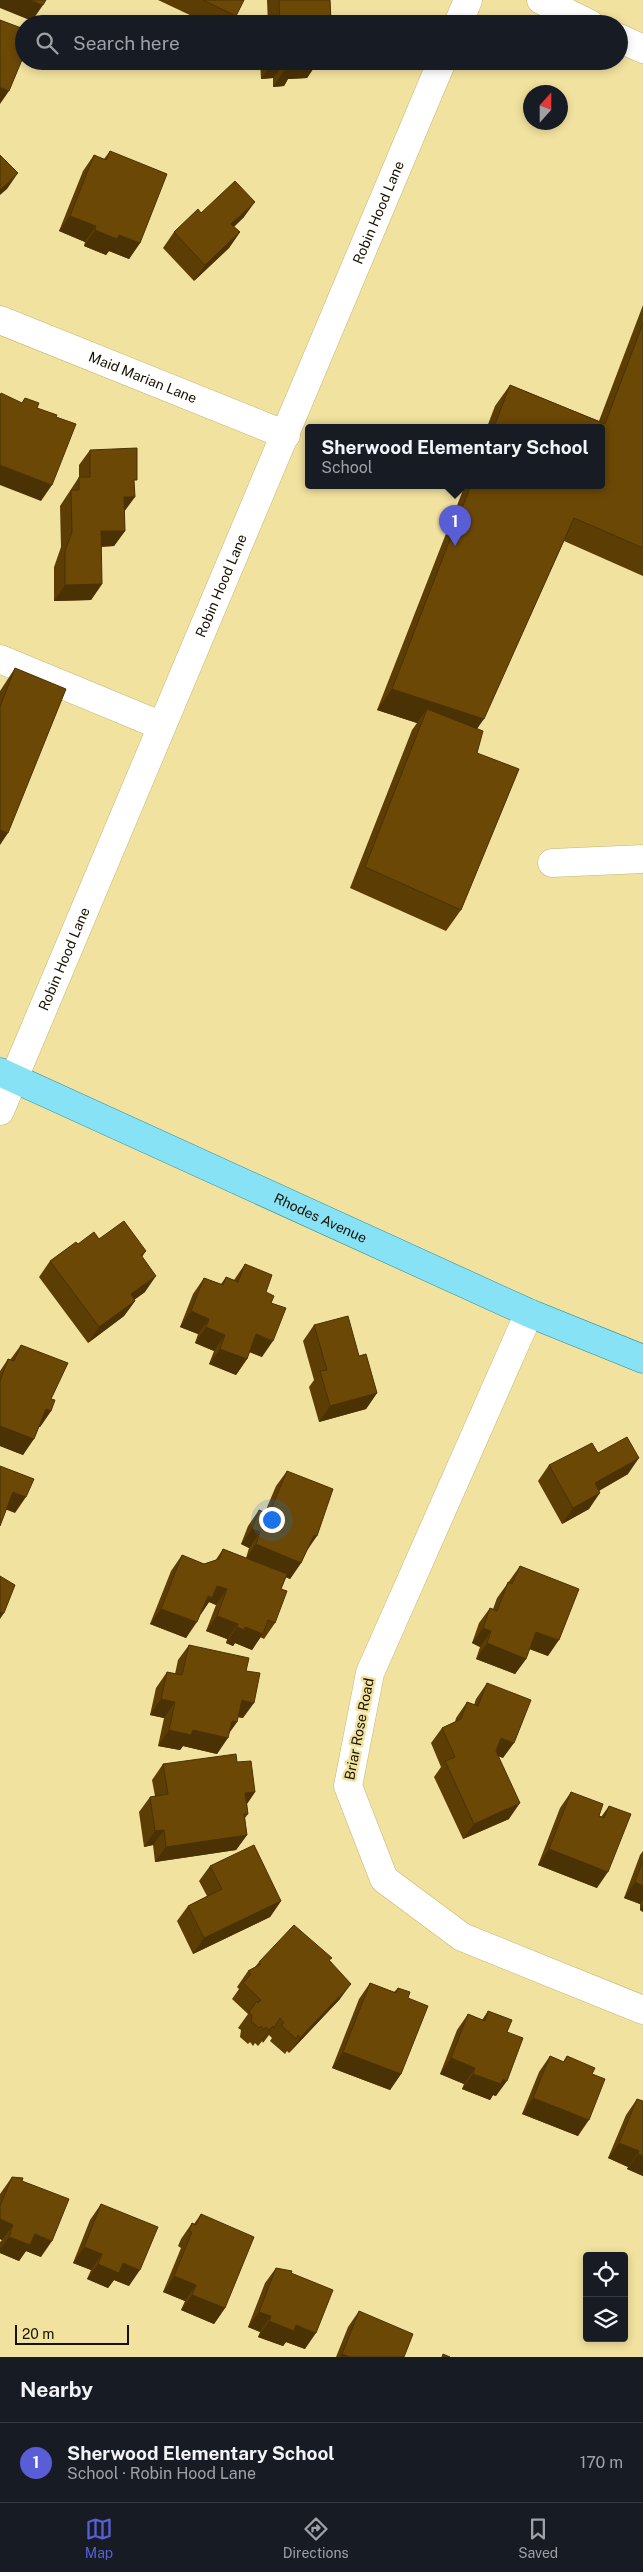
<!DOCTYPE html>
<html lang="en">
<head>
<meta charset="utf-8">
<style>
  body { margin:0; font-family:"Public Sans",sans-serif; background:#20242c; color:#f1f3f6 }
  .controls { position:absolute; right:15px; bottom:15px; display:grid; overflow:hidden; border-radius:5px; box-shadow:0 2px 8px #0003 }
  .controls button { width:45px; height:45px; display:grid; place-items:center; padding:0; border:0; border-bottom:1px solid #363941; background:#171b24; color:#f1f3f6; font:25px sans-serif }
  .compass { position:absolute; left:523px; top:85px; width:45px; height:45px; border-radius:50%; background:#171b24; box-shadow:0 2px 8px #0003; rotate:21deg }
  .scale { position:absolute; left:15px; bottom:12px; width:114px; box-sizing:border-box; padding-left:5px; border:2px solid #171100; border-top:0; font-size:14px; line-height:18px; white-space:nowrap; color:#171100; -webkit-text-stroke:4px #f2e29f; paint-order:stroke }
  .you { position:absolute; left:271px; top:1519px; width:18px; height:18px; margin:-12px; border:4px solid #fff; border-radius:50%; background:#1a73e8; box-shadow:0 0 0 8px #1a73e833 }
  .badge { display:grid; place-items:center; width:32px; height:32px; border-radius:50%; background:#595ed6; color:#fff; font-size:16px; font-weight:700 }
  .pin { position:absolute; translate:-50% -41px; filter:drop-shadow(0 1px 2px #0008) }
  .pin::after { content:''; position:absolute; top:26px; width:18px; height:15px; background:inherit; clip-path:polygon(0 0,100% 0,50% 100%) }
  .popup { position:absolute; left:305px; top:424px; width:300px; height:65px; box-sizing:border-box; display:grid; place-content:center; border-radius:5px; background:#171b24; filter:drop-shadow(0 1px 4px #0005); font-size:16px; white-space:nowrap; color:#9ea1a6 }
  .popup b { font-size:19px; color:#f1f3f6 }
  .popup::after { content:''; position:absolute; left:50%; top:100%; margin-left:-10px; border:10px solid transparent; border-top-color:#171b24 }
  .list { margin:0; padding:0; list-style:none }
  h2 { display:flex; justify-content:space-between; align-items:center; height:65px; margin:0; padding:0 20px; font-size:21px }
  h2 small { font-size:16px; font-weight:400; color:#9ea1a6 }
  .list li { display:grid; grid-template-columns:32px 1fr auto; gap:15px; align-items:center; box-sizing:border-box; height:80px; padding:0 20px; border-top:1px solid #363941 }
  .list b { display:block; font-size:19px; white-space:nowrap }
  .list p { margin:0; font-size:16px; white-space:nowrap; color:#9ea1a6 }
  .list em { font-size:16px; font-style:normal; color:#9ea1a6 }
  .icon { flex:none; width:28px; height:28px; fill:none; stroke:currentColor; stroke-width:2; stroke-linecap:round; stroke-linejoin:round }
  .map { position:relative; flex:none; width:643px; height:2357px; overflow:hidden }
  .search { position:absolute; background:#171b24; box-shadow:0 2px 8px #0003; left:15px; right:15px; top:15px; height:55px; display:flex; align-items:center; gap:12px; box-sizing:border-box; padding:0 18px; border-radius:28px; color:#9ea1a6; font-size:19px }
  .sheet { height:145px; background:#171b24 }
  nav { display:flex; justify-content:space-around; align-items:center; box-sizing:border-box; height:70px; border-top:1px solid #363941; background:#171b24; font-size:14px; color:#9ea1a6 }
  nav a { display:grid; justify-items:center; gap:2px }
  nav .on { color:#595ed6 }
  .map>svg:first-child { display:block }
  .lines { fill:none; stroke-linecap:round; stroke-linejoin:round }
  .minor-casing { stroke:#c4b573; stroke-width:29 }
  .major-casing { stroke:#2c8c9b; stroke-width:29 }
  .minor { stroke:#fff; stroke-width:28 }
  .major { stroke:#88e2f5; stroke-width:28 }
  .wall { fill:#5c3e05 }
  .shaded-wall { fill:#4b3204 }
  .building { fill:#6b4806; stroke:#4b3204 }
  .labels { text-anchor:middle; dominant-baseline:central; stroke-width:5; stroke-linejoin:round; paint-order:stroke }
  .street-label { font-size:14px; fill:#171100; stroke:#f2e29f }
</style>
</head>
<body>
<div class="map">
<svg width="643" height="2357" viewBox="0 0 643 2357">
  <rect width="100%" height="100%" fill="#f2e29f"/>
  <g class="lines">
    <defs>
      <g id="minor">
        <path d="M541 0 590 24"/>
        <path d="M458 24 468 0"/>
        <path d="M619 38 643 49"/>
        <path id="s1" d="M0 320 286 435"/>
        <path d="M0 659 162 726"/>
        <path d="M552 863 643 859"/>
        <path id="s2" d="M0 1111 442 61"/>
        <path d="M529 1313 370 1673 348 1786 384 1879 462 1937 643 2010"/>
      </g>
      <g id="major">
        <path id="s3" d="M0 1072 529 1313 643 1359"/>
      </g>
    </defs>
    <use href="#minor" class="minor-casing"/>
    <use href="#major" class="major-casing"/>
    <use href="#minor" class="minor"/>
    <use href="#major" class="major"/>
  </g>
  <path class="wall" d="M158 0H244L236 16 231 24H209Z
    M267 0H330L331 20 329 24H268Z
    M260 61H318L307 78 288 79 284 86 273 87V78L261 79Z
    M110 151 140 243 129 259 109 251 106 255 84 246 85 242 59 231 83 171 94 155 104 159Z
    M201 213 244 217 234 227 240 232 229 248 194 281 163 248 174 232Z
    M643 305V576L564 541 477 729V753L461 910 446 931 350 888 412 730 417 723 377 710 465 485H601V427H487L495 406 510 385 599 421Z
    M90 450 134 484 124 511 125 531 114 546 101 547 102 584 91 600 54 601V567L61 547 60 506 79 477V465Z
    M15 668 0 845V691Z
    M99 1239 146 1251 142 1257 145 1292 134 1300 135 1301 124 1316 88 1343 39 1277 50 1261 78 1244Z
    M245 1264 266 1292 271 1303 262 1357 249 1352 247 1359 236 1375 209 1364 214 1351 195 1343 198 1334 180 1327 193 1294 204 1278 221 1284 226 1277 234 1280Z
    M314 1325 359 1356 377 1393 366 1409 319 1422 309 1387 314 1380 303 1341Z
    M21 1345 51 1399V1411L40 1427H39L23 1455 0 1446V1371L8 1359 10 1360Z
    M598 1453 628 1474 599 1491 589 1509 562 1524 538 1481 549 1465Z
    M287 1471 306 1552 301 1563 290 1579 286 1577 281 1589 275 1623 264 1639 260 1637 252 1650 235 1643 233 1646 226 1643 227 1639 206 1631 216 1605 209 1602 201 1614V1613L186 1638 150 1624 171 1571 182 1555 204 1564 215 1561 223 1549 246 1558 249 1548 241 1544 248 1526 259 1510 265 1512 276 1486Z
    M520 1566 548 1656 529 1649 526 1659 515 1674 476 1659 480 1647 472 1643 479 1623 490 1608 493 1609 497 1598Z
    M189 1645 246 1671 243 1718 238 1717 237 1722 230 1732 217 1754 183 1746 180 1750 158 1746 164 1718 150 1715 156 1688 167 1672 175 1674 178 1660Z
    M487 1683 503 1758 498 1756 509 1819 463 1839 434 1777 441 1767 431 1743 442 1728 455 1722 456 1718 467 1702 474 1705 476 1699Z
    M237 1762 255 1792 247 1804 248 1814 245 1818 247 1835 236 1850 155 1862 153 1845 144 1847 139 1812 150 1797 155 1796 152 1780 163 1764Z
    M571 1792 599 1816 601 1817 609 1806 597 1888 538 1865 560 1808Z
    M643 1851V1912L640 1910V1904L624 1898 640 1855Z
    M210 1866 281 1901 270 1917 193 1954 177 1921 188 1906 207 1896 199 1881Z
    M329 1961 340 1999 289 2053 287 2051 285 2054 270 2041 272 2038 269 2035 263 2043 262 2041 258 2046 255 2043 253 2046 250 2042 248 2044 240 2037 241 2030 238 2028 248 2014 232 1999 239 1989 237 1987 248 1971 255 1967 259 1962Z
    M370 1983 394 1992 398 1988 408 1998 401 2074 390 2090 332 2068 359 1999Z
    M488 2011 507 2032 496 2096 493 2095 490 2100 462 2089 464 2084 440 2074 457 2030 468 2014 482 2020Z
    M550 2056 563 2062 567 2056 592 2074 578 2136 522 2114 539 2072Z
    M637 2099 643 2176 627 2169 628 2167 608 2158 626 2115Z
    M12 2177 22 2181 41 2257 26 2251 19 2261 0 2253V2242L2 2240 0 2239V2194Z
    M101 2204 129 2286 114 2280 108 2288 87 2279 91 2270 73 2263 90 2220Z
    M201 2214 225 2308 214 2324 181 2310 185 2301 163 2292 181 2248 178 2246 181 2239 192 2223 194 2224Z
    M276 2268 291 2273 305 2349 286 2342 283 2346 258 2337 260 2332 248 2327 265 2283Z
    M359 2311 404 2357H336L348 2327Z"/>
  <path class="shaded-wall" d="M0 0H30L43 5 32 21 0 8Z
    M331 20 329 24H324L326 21Z
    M318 62 307 78 288 79 284 86 273 87 284 71 294 63Z
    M284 63 273 78 261 79 272 64Z
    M0 87 9 91 0 104Z
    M18 173 7 189 0 195V190Z
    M255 202 244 217 220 239 231 224Z
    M70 216 96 226 85 242 59 231Z
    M95 230 119 235 140 243 129 259 109 251 106 255 84 246Z
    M240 232 229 248 194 281 205 265Z
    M0 465 52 485 41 501 0 485Z
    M124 497H135L124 512Z
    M101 531H125L114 546 90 547Z
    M102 584 91 600 54 601 65 585Z
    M392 689 484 719 469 740 427 709 417 723 377 710Z
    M0 830 8 833 0 845Z
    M156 1276 145 1292 120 1310 131 1294Z
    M135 1301 124 1316 88 1343 99 1327Z
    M191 1311 209 1319 198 1334 180 1327Z
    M206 1327 225 1335 214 1351 195 1343Z
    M256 1334 273 1341 262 1357 245 1350Z
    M220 1349 247 1359 236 1375 209 1364Z
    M377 1393 366 1409 319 1422 330 1406Z
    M46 1409 51 1411 40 1427 35 1425Z
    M0 1426 34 1439 23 1455 0 1446Z
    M639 1458 628 1474 584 1499 595 1483Z
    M13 1492 26 1497 15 1513 2 1508Z
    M600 1493 589 1509 562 1524 573 1508Z
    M252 1529 260 1532 249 1548 241 1544Z
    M314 1535 317 1536 306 1552Z
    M256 1544 301 1563 290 1579 245 1560Z
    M217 1586 227 1589 216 1605 209 1602 201 1614 197 1612 208 1596Z
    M161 1609 197 1622 186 1638 150 1624Z
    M0 1612 4 1613 0 1619Z
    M217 1616 238 1624 227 1639 206 1631Z
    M237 1627H245L263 1634 252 1650 235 1643 233 1646 226 1643Z
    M483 1628 491 1631 480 1647 472 1643Z
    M536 1632 559 1640 548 1656 525 1647Z
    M487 1643 526 1659 515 1674 476 1659Z
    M161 1699 175 1702 164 1718 150 1715Z
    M242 1700 254 1703 243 1718 231 1716Z
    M232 1721 237 1722 226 1737 228 1738 217 1754 183 1746 180 1750 158 1746 169 1730H193Z
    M501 1738 514 1743 503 1758 490 1753Z
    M255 1792 244 1808 245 1793Z
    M520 1803 509 1819 463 1839 474 1824Z
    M164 1830 153 1845 144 1847 155 1831Z
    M247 1835 236 1850 155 1862 166 1847Z
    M549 1849 608 1872 597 1888 538 1865Z
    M635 1882 643 1886V1900L640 1904 624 1898Z
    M281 1901 270 1917 193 1954 204 1938Z
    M643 1906V1912L640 1910Z
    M351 1984 340 1999 289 2053 300 2038Z
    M273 2026 262 2041 258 2046 269 2030Z
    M343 2052 401 2074 390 2090 332 2068Z
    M451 2058 475 2068 464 2084 440 2074Z
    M473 2074 503 2079 507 2081 496 2096 493 2095 490 2100 462 2089Z
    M533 2098 589 2120 578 2136 522 2114Z
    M619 2143 639 2151 628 2167 608 2158Z
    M638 2154 643 2156V2176L627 2169Z
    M0 2219 13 2225 2 2240 0 2239Z
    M35 2234 52 2241 41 2257 26 2251 19 2261 0 2253V2249L9 2237Z
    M84 2247 102 2254 91 2270 73 2263Z
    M123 2263 140 2270 129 2286 114 2280 108 2288 87 2279 98 2264Z
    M174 2276 196 2285 185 2301 163 2292Z
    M192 2295 225 2308 214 2324 181 2310Z
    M259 2312 271 2316 260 2332 248 2327Z
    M269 2321 296 2325 316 2333 305 2349 286 2342 283 2346 258 2337Z
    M342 2354 350 2357H340Z"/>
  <path class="building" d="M30 0H46L43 5Z
    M203 0H244L236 16Z
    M279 0H330L331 20 326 21V24H280Z
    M0 20 24 29V55L9 91 0 87Z
    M272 61H318V62L294 63 295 70 284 71V63L272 64Z
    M110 151 167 174 140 243 119 235 117 239 95 230 96 226 70 216 94 155 106 160Z
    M0 155 18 173 0 190Z
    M235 181 255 202 231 224 240 232 205 265 174 232 198 209 201 213Z
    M643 323V548L574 518 484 719 392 689 471 485H601V427H494L510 385 605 424Z
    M1 393 22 403 25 398 39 403 37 408 57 415 56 417 76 424 52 485 0 465V396Z
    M137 448V480H134L135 497H124L125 531H101L102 584 65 585V551L72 532 71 490H79V477H90V450Z
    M15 668 66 689 8 833 0 830V707Z
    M427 709 483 731 477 753 519 769 461 910 365 867Z
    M124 1221 146 1251 141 1255 156 1276 131 1294 135 1301 99 1327 50 1261 76 1242 78 1244 94 1232 99 1239Z
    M245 1264 272 1275 266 1292 274 1296 271 1303 286 1308 273 1341 256 1334 247 1359 220 1349 225 1335 206 1327 209 1319 191 1311 204 1278 223 1285 226 1277 238 1282Z
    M348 1316 359 1356 366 1354 377 1393 330 1406 320 1371 327 1370 314 1325Z
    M21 1345 68 1363 51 1399 55 1400 51 1411 46 1409 34 1439 0 1426V1381L8 1359 14 1361Z
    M627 1437 639 1458 595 1483 600 1493 573 1508 549 1465 592 1443 598 1453Z
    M0 1466 34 1479 26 1497 13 1492 0 1526Z
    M287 1471 333 1489 317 1536 314 1535 301 1563 256 1544 260 1532 252 1529 259 1510 269 1514Z
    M223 1549 287 1574 281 1589 287 1591 275 1623 268 1620 263 1634 245 1627 244 1630 237 1627 238 1624 217 1616 227 1589 217 1586 212 1598 208 1596 197 1622 161 1609 182 1555 204 1564 219 1559Z
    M520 1566 579 1589 559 1640 536 1632 526 1659 487 1643 491 1631 483 1628 490 1608 497 1611 508 1582 512 1584Z
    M0 1576 15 1585 4 1613 0 1612Z
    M189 1645 249 1658 246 1671 260 1673 254 1703 242 1700 237 1722 232 1721 228 1738 193 1730 191 1735 169 1730 175 1702 161 1699 167 1672 182 1675Z
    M487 1683 531 1700 514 1743 501 1738 496 1751 520 1803 474 1824 445 1761 455 1757 442 1728 461 1719 467 1702 478 1706Z
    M236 1754 237 1762 251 1761 255 1792 245 1793 248 1814H244L247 1835 166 1847 164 1830 155 1831 150 1797 168 1794 163 1764Z
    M571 1792 603 1804 599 1816 604 1818 609 1806 631 1814 608 1872 549 1849Z
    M254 1845 281 1901 204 1938 188 1906 222 1889 210 1866Z
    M643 1860V1886L635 1882Z
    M294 1925 332 1958 329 1960 351 1984 300 2038 298 2035 296 2039 281 2025 284 2023 280 2018 274 2028 273 2026 269 2030 266 2027 264 2030 261 2026 259 2028 251 2021 252 2015 249 2012 257 2001 258 2003 261 2000 243 1983 251 1974 248 1971 261 1964 259 1962Z
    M370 1983 396 1993 398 1988 410 1992 408 1998 428 2006 401 2074 343 2052Z
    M488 2011 512 2020 507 2032 523 2038 507 2081 503 2079 501 2084 473 2074 475 2068 451 2058 468 2014 485 2021Z
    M550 2056 564 2062 567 2056 595 2068 592 2074 605 2079 589 2120 533 2098Z
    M637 2099 643 2101V2156L638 2154 639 2151 619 2143Z
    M12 2177 23 2178 22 2181 69 2199 52 2241 35 2234 30 2245 9 2237 11 2232 9 2229 11 2230 13 2225 0 2219V2206Z
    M101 2204 158 2227 140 2270 123 2263 119 2273 98 2264 102 2254 84 2247Z
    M201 2214 254 2237 225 2308 192 2295 196 2285 174 2276 192 2232 189 2231 192 2223 196 2225Z
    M276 2268 292 2271 291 2273 333 2290 316 2333 296 2325 294 2331 269 2321 271 2316 259 2312Z
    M359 2311 413 2334 404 2357H350L342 2354Z
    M443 2354 450 2357H442Z"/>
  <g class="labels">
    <g class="street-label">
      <text stroke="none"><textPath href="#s2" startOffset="975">Robin Hood Lane</textPath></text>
      <text stroke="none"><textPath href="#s1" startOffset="154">Maid Marian Lane</textPath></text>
      <text stroke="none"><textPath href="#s2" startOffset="570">Robin Hood Lane</textPath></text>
      <text stroke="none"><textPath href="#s2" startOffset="165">Robin Hood Lane</textPath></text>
      <text stroke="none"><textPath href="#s3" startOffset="352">Rhodes Avenue</textPath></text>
      <text transform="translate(359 1729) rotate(-79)">Briar Rose Road</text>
    </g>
  </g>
</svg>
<div class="controls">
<button><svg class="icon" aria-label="locate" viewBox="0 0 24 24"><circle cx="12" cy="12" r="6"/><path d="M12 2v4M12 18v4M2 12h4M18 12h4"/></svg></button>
<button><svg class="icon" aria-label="layers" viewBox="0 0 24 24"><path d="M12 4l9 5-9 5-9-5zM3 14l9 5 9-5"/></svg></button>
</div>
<svg class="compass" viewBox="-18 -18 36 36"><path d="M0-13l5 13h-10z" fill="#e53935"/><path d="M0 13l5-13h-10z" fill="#9ea1a6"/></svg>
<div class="scale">20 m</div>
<div class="you"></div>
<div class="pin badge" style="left:455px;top:546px">1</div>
<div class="popup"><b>Sherwood Elementary School</b>School</div>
<div class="search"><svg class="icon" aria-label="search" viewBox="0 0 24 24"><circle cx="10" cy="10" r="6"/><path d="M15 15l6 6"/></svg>Search here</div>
</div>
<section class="sheet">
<h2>Nearby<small></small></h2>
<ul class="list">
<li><span class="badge">1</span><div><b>Sherwood Elementary School</b><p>School · Robin Hood Lane</p></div><em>170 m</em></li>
</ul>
</section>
<nav>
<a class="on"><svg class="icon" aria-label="map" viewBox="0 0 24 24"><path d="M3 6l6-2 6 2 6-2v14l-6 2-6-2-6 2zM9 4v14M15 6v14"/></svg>Map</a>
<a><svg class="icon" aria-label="directions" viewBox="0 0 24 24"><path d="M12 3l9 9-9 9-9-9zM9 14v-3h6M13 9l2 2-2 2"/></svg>Directions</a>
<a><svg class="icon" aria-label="saved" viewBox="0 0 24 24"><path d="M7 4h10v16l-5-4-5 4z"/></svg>Saved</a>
</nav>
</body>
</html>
